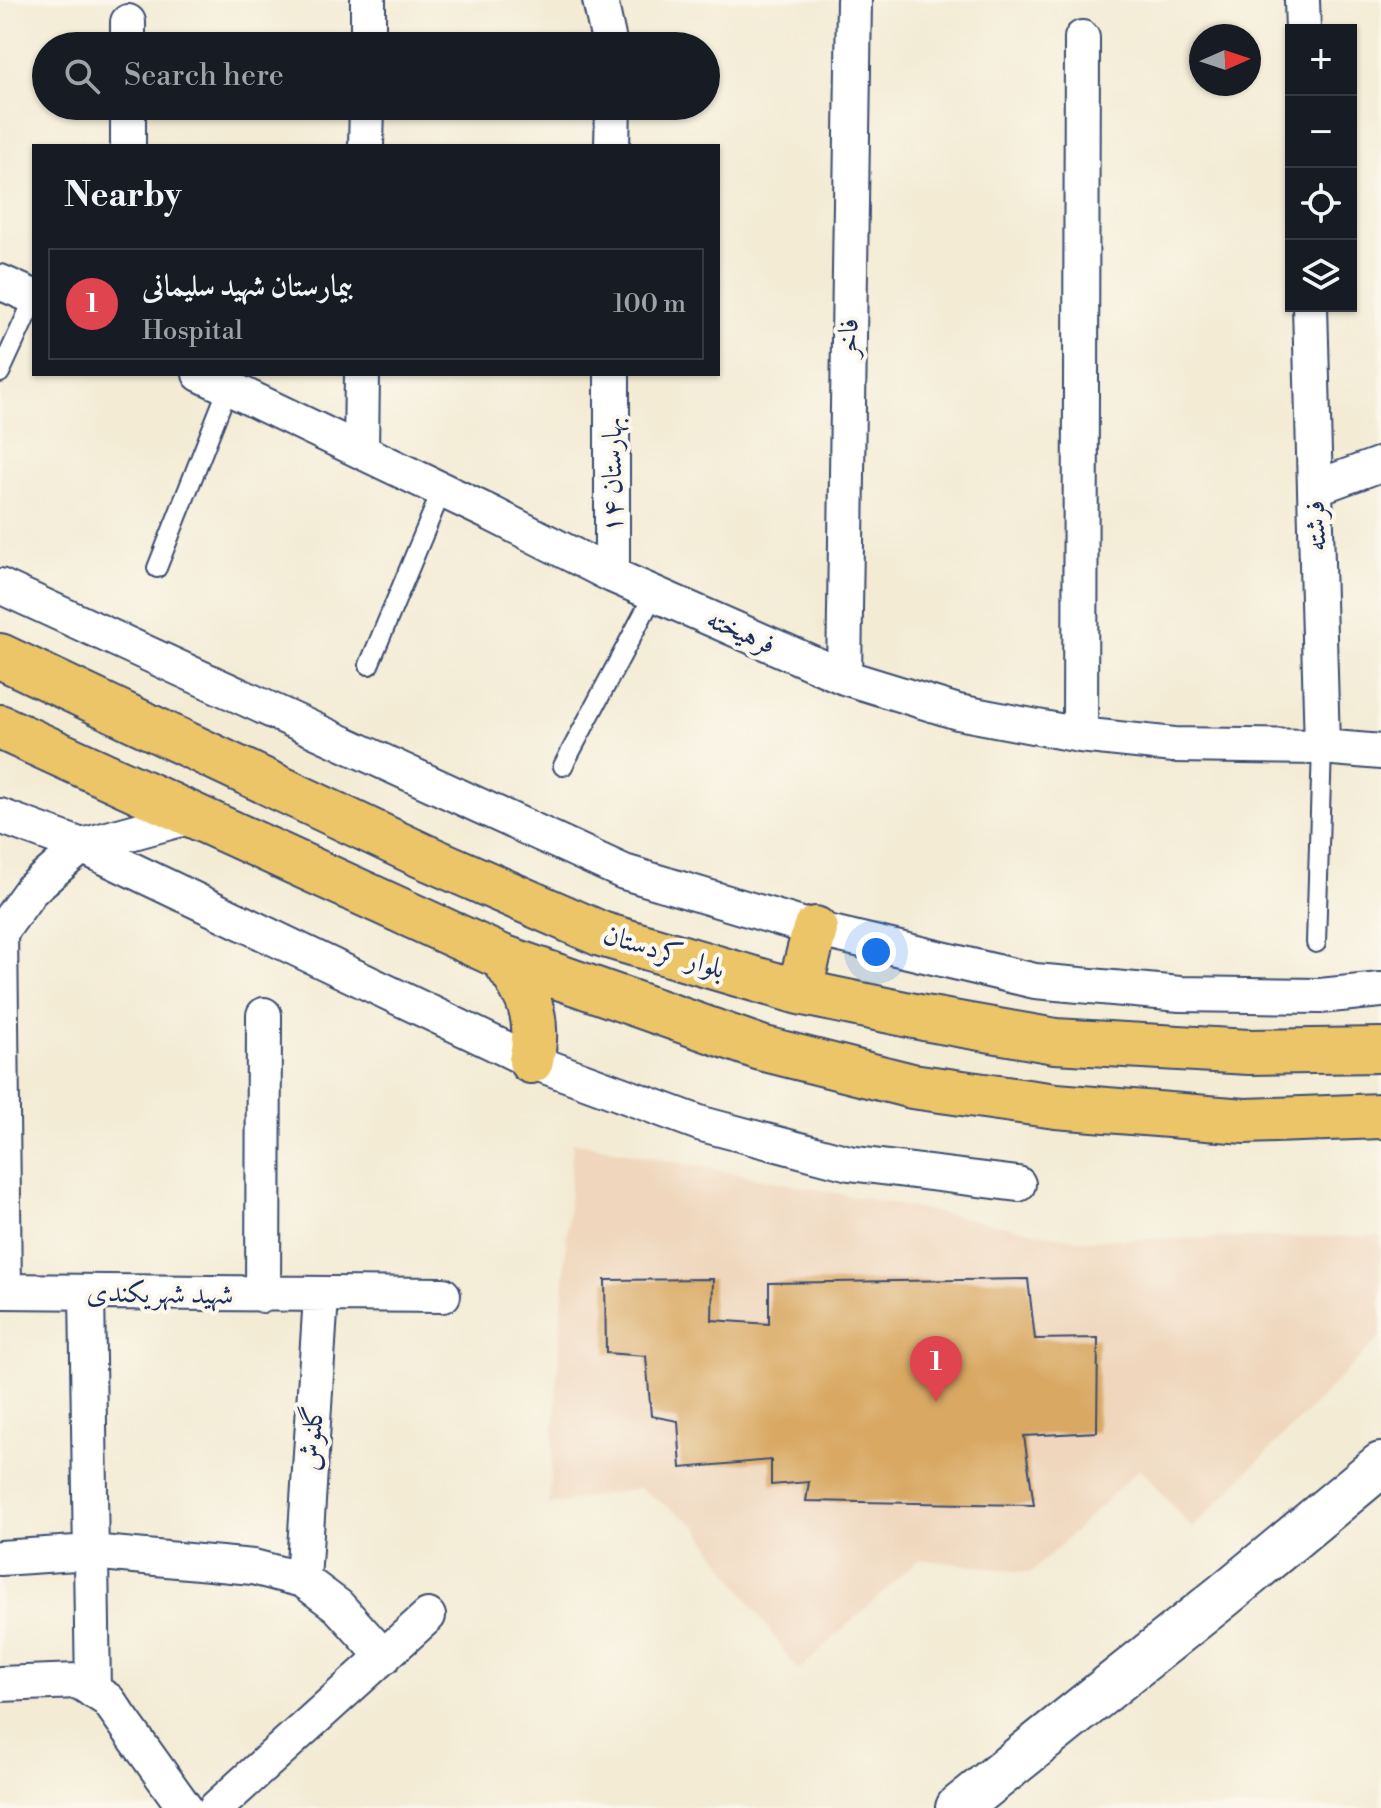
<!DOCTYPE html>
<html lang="en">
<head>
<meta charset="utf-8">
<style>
  body { margin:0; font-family:"Libre Bodoni",Amiri,serif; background:#20242c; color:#f1f3f6 }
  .controls { position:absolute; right:24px; top:24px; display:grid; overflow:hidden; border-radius:0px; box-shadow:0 2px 6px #0004 }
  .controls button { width:72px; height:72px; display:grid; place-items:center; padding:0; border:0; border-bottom:2px solid #363941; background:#171b24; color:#f1f3f6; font:40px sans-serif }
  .compass { position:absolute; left:1189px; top:24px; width:72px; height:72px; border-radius:50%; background:#171b24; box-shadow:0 2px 6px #0004; rotate:87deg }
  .you { position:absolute; left:876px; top:952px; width:28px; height:28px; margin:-20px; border:6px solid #fff; border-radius:50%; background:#1a73e8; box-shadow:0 0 0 12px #1a73e833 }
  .badge { display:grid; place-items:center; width:52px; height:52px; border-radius:50%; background:#1f6fb2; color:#fff; font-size:26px; font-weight:700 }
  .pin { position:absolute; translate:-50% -66px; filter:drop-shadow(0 2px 4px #0008) }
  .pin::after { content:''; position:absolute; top:42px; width:28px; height:24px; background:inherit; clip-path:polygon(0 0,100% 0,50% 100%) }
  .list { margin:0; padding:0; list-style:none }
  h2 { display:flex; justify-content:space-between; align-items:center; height:104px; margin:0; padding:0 32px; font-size:34px }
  h2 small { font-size:26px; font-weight:400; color:#9ea1a6 }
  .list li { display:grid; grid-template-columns:52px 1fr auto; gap:24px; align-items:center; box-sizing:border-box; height:112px; margin:0 16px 16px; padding:0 16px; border:2px solid #363941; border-radius:0px }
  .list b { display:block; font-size:30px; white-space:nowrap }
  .list p { margin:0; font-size:26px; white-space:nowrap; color:#9ea1a6 }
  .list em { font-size:26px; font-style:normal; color:#9ea1a6 }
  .icon { flex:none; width:44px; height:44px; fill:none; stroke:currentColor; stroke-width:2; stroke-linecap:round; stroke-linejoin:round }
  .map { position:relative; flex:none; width:1381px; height:1808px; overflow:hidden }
  .search { position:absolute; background:#171b24; box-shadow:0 2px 6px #0004; left:32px; top:32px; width:688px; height:88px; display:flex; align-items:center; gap:20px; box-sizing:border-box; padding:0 28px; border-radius:44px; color:#9ea1a6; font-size:30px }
  .panel { position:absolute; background:#171b24; box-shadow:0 2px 6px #0004; left:32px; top:144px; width:688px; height:232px; border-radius:0px }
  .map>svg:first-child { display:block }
  .built { fill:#efd6bc }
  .building { fill:#d9a964 }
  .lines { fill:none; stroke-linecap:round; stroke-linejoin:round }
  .service-casing { stroke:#3b4b70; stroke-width:22 }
  .minor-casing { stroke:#3b4b70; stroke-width:38 }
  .tertiary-casing { stroke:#3b4b70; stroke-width:48 }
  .primary-casing { stroke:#3b4b70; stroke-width:48 }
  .service { stroke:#fff; stroke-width:18 }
  .minor { stroke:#fff; stroke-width:34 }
  .tertiary { stroke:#fff; stroke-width:44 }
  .primary { stroke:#edc569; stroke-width:44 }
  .labels { text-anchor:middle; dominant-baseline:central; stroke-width:8; stroke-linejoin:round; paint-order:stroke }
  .street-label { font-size:28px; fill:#1b2f5e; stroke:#fbf7ec }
</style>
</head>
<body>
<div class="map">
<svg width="1381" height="1808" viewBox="0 0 1381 1808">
  <rect width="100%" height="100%" fill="#fbf7ec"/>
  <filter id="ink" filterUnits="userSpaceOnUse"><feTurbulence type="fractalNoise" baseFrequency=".0125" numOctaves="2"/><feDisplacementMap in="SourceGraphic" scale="16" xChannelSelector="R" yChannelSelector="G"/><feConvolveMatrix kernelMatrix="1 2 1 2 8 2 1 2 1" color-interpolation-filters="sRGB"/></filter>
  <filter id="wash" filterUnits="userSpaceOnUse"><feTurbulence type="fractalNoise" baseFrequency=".006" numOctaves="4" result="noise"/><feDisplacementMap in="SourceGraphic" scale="32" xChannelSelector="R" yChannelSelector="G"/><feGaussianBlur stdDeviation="1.8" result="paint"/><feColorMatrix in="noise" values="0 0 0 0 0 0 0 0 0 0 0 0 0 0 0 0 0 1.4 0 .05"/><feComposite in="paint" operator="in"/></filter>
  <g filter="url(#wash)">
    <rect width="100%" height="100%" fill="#f3ebd4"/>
    <path class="built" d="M573 1142 1078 1240 1381 1236V1336L1192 1529 1140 1468 1031 1573 919 1559 798 1671 696 1525 639 1488 549 1505Z"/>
    <g id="blocks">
      <path class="building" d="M713 1279 712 1320 769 1324V1283L1028 1279 1035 1339 1098 1338 1097 1432 1024 1436 1034 1505 806 1501 809 1482 771 1485V1460L681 1468 678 1421 651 1416 646 1356 606 1353 605 1280Z"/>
    </g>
  </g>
  <g filter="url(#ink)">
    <use href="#blocks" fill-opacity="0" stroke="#3b4b70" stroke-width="2"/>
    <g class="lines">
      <defs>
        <path id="service" d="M0 373 34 299
          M157 568 228 388
          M369 665 442 490
          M563 766 654 594
          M1316 943 1322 747"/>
        <path id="minor" d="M600 0 610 46
          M1302 0 1303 30
          M128 22V46
          M368 46V0
          M128 106V146
          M366 146 367 106
          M612 146 613 106
          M0 282 34 297
          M1310 306 1322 747
          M200 374 492 514 612 575 844 677 958 712 1080 735 1174 745 1322 747 1381 752
          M361 451 362 374
          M1315 488 1381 464
          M612 575V374
          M0 586 624 872 815 929 1035 981 1180 994 1320 996 1381 990
          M844 677 854 0
          M1080 735 1082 38
          M0 816 82 846 531 1061 702 1124 849 1163 1018 1184
          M0 931 4 1291
          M0 933 31 890 82 846 192 816
          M0 1291 443 1295
          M87 1292 93 1691
          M263 1295 264 1015
          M0 1558 91 1552 253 1567 303 1580 338 1606 384 1657
          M303 1580 321 1296
          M0 1684 78 1681 108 1700 185 1808
          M216 1808 428 1616"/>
        <path id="tertiary" d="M958 1808 1223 1596 1381 1465"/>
        <path id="primary" d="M0 656 421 855 601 934 799 992 924 1018 1055 1041 1249 1052 1381 1050
          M0 727 502 957 761 1048 912 1086 1056 1106 1245 1121 1381 1116
          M502 957C528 993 541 1016 531 1061
          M799 992 815 929"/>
      </defs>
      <use href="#service" class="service-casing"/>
      <use href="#minor" class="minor-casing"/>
      <use href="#tertiary" class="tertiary-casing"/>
      <use href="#primary" class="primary-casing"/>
      <use href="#service" class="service"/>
      <use href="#minor" class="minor"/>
      <use href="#tertiary" class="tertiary"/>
      <use href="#primary" class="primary"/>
    </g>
  </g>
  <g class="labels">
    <g class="street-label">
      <text transform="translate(849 338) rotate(-89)">فاخر</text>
      <text transform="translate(612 475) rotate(-90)">بهارستان ۱۴</text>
      <text transform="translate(1316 526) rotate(-92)">فرشته</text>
      <text transform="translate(741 632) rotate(24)">فرهیخته</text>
      <text transform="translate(664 952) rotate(17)">بلوار کردستان</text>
      <text transform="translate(160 1294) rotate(1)">شهید شهریکندی</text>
      <text transform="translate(312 1438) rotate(-86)">گلنوش</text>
    </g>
  </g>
</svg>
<div class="controls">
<button>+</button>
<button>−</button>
<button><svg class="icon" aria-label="locate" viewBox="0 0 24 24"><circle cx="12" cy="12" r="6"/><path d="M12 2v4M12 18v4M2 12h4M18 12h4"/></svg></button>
<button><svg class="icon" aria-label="layers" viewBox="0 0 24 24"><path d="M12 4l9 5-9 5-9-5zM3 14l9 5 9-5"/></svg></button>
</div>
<svg class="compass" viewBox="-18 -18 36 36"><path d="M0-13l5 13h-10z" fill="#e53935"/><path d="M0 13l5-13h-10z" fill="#9ea1a6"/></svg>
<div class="you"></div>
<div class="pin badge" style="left:936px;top:1402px;background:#e0444e">1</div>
<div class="search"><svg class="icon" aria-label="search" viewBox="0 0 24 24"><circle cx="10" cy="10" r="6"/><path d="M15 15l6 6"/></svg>Search here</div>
<section class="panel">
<h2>Nearby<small></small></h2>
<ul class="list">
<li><span class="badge" style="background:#e0444e">1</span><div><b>بیمارستان شهید سلیمانی</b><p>Hospital</p></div><em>100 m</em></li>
</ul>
</section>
</div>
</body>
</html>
